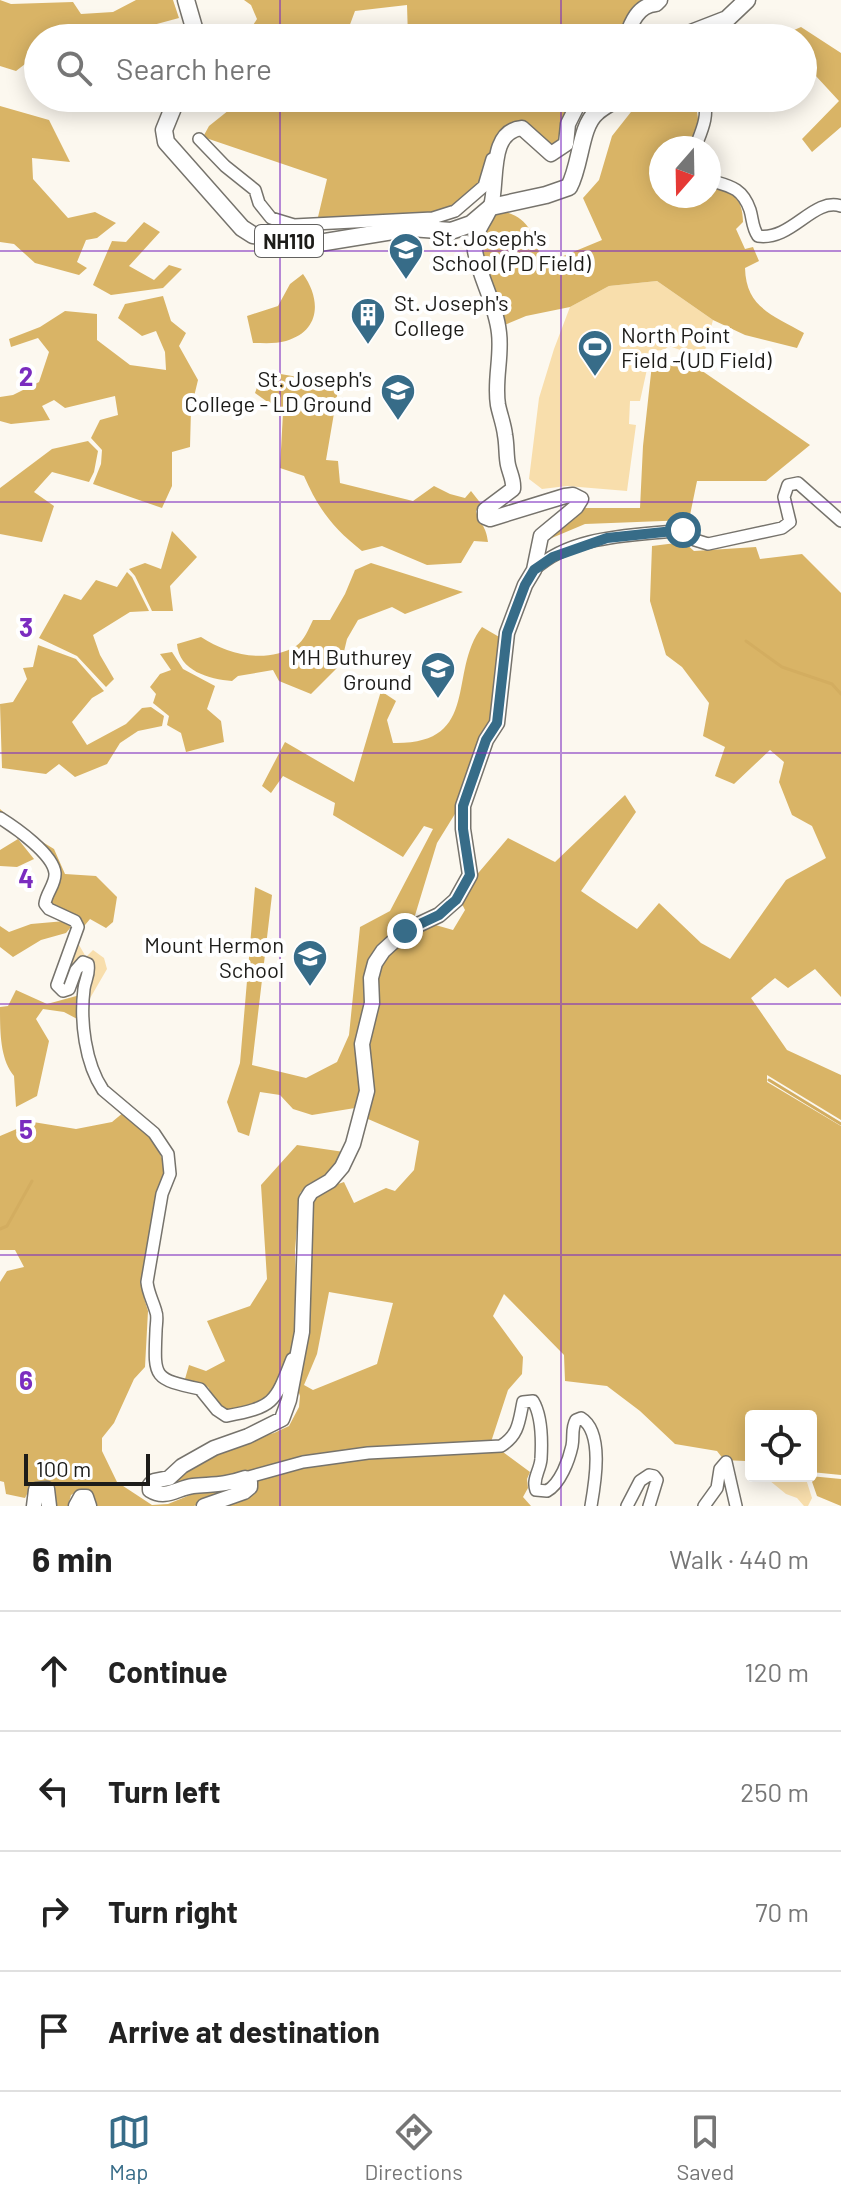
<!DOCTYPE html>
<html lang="en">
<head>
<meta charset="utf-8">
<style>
  body { margin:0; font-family:Barlow,sans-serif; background:#f2f2f2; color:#222 }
  .controls { position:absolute; right:24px; bottom:24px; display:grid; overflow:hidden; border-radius:8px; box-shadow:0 4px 20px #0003 }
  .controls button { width:72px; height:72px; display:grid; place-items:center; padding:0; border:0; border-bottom:2px solid #e0e0e0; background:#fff; color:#222; font:40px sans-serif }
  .compass { position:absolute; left:649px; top:136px; width:72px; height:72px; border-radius:50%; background:#fff; box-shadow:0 4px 20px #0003; rotate:200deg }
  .scale { position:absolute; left:24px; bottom:20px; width:126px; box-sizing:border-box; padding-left:8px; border:4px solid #1d1c19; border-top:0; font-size:22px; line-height:28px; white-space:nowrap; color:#1d1c19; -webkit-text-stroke:6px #fff; paint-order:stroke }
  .stop { position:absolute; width:24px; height:24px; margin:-18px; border:6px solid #376c88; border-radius:50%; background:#fff }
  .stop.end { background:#376c88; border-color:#fff; box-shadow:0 2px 8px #0008 }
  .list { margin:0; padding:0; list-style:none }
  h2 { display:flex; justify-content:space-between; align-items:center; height:104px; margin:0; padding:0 32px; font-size:34px }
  h2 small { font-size:26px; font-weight:400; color:#767676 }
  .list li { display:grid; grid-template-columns:52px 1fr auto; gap:24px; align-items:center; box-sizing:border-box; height:120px; padding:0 32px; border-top:2px solid #e0e0e0 }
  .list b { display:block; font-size:30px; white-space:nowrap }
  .list em { font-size:26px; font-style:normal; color:#767676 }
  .icon { flex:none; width:44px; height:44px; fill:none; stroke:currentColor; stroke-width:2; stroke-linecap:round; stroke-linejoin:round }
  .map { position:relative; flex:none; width:841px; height:1506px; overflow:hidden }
  .search { position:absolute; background:#fff; box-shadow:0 4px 20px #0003; left:24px; right:24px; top:24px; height:88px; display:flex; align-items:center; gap:20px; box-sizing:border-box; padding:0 28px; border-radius:44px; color:#767676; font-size:30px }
  .sheet { height:584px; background:#fff }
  nav { display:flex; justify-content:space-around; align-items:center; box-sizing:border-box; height:112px; border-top:2px solid #e0e0e0; background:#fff; font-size:22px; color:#767676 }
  nav a { display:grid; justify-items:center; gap:4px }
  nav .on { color:#376c88 }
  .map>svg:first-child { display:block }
  .green { fill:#f8deac }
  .forest { fill:#d9b466; fill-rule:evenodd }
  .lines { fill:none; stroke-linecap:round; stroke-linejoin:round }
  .stream { stroke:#d3ad60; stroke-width:3 }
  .minor-casing { stroke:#76736c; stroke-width:14 }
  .major-casing { stroke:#76736c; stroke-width:17 }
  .highway-casing { stroke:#76736c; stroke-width:19 }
  .minor { stroke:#fff; stroke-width:11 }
  .major { stroke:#fff; stroke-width:14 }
  .highway { stroke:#fff; stroke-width:16 }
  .route { stroke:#376c88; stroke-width:10 }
  .grid { fill:none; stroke:#7b2cbf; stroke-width:2; stroke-opacity:0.55 }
  .labels { text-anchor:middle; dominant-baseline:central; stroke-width:8; stroke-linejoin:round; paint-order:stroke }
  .shield { fill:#fff; stroke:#61605e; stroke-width:2 }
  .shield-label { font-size:20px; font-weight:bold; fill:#1d1c19 }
  .poi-label { font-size:22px; fill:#1d1c19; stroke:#fff; text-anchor:start }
  .grid-label { font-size:26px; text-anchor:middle; font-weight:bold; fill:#7b2cbf; stroke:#fff; stroke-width:8; stroke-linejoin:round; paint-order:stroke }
</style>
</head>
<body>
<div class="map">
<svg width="841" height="1506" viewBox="0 0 841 1506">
  <rect width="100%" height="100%" fill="#fcf8ef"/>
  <path class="green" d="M657 281 713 320 703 358 669 346 664 350 651 351 640 401H630L629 424 636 425 627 491 567 486 542 489 529 479 539 398 554 349 570 307 609 286Z
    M75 938 86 957 93 950 104 958 107 969 89 1000 91 962 86 957C71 957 70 974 66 987L60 984Z
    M764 1476H805L812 1498 808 1506H804L797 1498 786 1494Z"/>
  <path class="forest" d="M0 0 11 4 73 2 81 14 113 12 136 0H173L179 18 142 28 144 38H38V54L16 71 0 66Z
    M244 0H656L621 38H408L407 5 355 11 345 38H248V33L257 19 251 5Z
    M801 27 841 53V127L812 152 802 139 839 101 803 62V38H787L785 34Z
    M244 98H578L562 143 551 150 525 125C507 134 493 142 486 162 483 169 482 180 478 185 450 224 375 217 331 219L318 217 327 179 203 137 209 126Z
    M642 98H695L699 125 691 148H661V196H709V184C731 188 743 198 743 222L736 229 745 249 753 247 759 261 745 268C746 308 773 315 804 333L797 348 745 335 713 320 657 281 609 286 570 307 526 316 502 326 478 249 494 209C532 217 530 231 544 264L602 240 583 198 599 180 612 136Z
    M0 106 49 120 70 162 32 158 33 179 68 218 95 212 116 223 97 238 86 240 77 262 87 268 79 275 35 263 14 244 0 242Z
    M144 222 160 232 129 266 154 280 169 265 182 269 163 288 111 295 93 285 112 241 126 242Z
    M303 274C321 299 321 331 286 341 276 344 264 343 253 343L247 316 278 306 290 284Z
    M163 296 171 321 186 333 179 346 198 380 191 409 190 447 172 452V486L162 508 93 484 101 464 102 450 91 438 100 420 118 415 115 396 65 408 54 400 42 406 50 420 11 424 0 421V397L13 395 39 382 49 352 38 338 11 347 9 339 40 327 65 311 97 314V340L130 365 166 370 165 352 156 331 142 336 118 318 125 304Z
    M653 355 695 366 810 445 766 481H697L689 520 585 524 547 540 582 508H640L643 446Z
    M263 371 339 384 326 460 338 461 340 483 413 501 434 486 450 494 465 498 471 491 482 505 476 511C480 525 486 525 488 542L474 541 461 563 427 565 382 546 362 551C333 528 319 510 304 476L280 468 283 413 255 393Z
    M88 441 98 451 94 472 89 482 52 472 34 492 54 506 42 542 0 534V488L52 449Z
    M172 531 197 557 170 586 173 611H152L135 576 129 569 145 563 161 569Z
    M684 542 694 551 756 547 760 559 802 554 841 593V997L815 969 788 988 775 978 751 998 787 1050 841 1075V1120L767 1075V1082L841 1126V1475L811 1472V1416H751V1467L745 1461 724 1460 717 1451 675 1444 640 1411 607 1386 565 1381 564 1355 504 1294 493 1316 523 1357 522 1374 508 1390 491 1442 367 1451 158 1492 169 1481 215 1450 274 1433 289 1426 299 1407 300 1396 297 1387 307 1345 312 1270 310 1245 313 1199 323 1189 344 1182 354 1203 386 1188 395 1191 414 1170 419 1141 368 1119 373 1089 367 1045 379 1003V966L391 951 415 932 432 924 453 930 465 910 460 900 474 878 508 838 555 862 625 795 636 812 581 891 637 929 659 903 701 943 730 959 786 880 826 858 812 826 792 815 779 782 784 762 770 750 734 784 715 776 725 747 703 736 709 703 682 667 666 655 650 601 652 546ZM329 1292 393 1303 377 1364 313 1390 304 1385 317 1354Z
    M371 563 463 592 405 614 392 607 358 620 347 639 341 664 311 694 279 681 273 670 238 676 232 681C209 679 179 671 177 644L201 637C228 655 266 664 296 646 304 641 309 628 313 620H330L345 594 355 570Z
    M127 572 132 577 149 611 130 612 93 635 100 655 114 679 106 687 77 656 39 638 64 594 81 600 96 580 117 587Z
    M482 627 501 638 492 722 458 809 437 843 413 922 381 949 363 1085 355 1108 312 1115 293 1109 280 1095 260 1092 249 1136 238 1132 227 1102 240 1063 255 887 272 895 252 1065 306 1078 337 1062 349 1035 360 927 390 911 433 829 424 826 403 857 333 815 335 803 283 776 271 793 262 786 285 742 354 782 381 691 396 701 387 720 393 743C482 745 447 672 482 627Z
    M38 645 76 659 104 691 92 698 72 722 87 745 126 724 142 708 151 707 164 716 162 726 138 731 120 743 107 764 75 777 59 764 46 774 2 768 0 704 13 702 27 679 23 668 33 667Z
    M172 652 183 669 215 686 207 709 221 721 224 742 186 752 181 733 167 725 169 716 153 703 156 694 150 687 160 674 171 670 160 654Z
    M0 809 26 832 54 849 65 874 96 876 117 897 113 922 106 928 90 919 80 931 51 903 59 871 52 852 36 844 0 814Z
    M18 839 34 859 17 867 0 866V850Z
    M65 921 71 927 66 933 41 940 13 957 0 947V926L9 932 31 924Z
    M16 990 47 1004 80 995 81 1021 64 1012 43 1009 36 1019 49 1041 37 1096 16 1107 14 1076C0 1059 0 1032 0 1007L8 1006Z
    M124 1112C144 1130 161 1145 166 1173L143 1282 144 1298 148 1311 145 1367 134 1379 114 1423 102 1438V1451L117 1482 152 1505 168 1504 200 1491 240 1487 194 1506H96L80 1490 71 1495 68 1506H51L48 1488 38 1483 31 1486 25 1498 6 1494 4 1482 0 1481V1282L7 1271 24 1267 15 1250H0V1136L33 1122 76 1129 112 1122Z
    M297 1145 344 1152 326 1179 310 1183 300 1193 295 1250 297 1328 293 1345 274 1394 263 1405 226 1412 218 1406 208 1387 185 1379 189 1365 206 1371 225 1361 207 1321 250 1306 267 1279 261 1185Z
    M476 1450 503 1452 530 1472 527 1479 528 1488 523 1497 531 1506H217L249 1496 256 1491 255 1482 258 1478C330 1458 402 1455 476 1450Z
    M810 1476 841 1479V1506L817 1496Z"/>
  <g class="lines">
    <path class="stream" d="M746 641 782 667 832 684 841 694
      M769 1080 841 1124
      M0 1229 7 1226 32 1181"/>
    <defs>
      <path id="minor" d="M199 139 225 166 255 190 259 203 271 218 294 225 433 218 455 211 484 186 492 159
        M695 148C701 132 710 115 703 98
        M709 180C729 186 742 187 750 210 753 220 752 227 758 236 792 241 813 197 841 206
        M534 570C572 534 634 536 683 530L695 540 708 544 782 528 790 522 784 497 788 485 798 483 841 521
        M0 818C16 828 53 854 55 873 56 884 46 893 45 904L49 909 75 921 78 927 57 985 63 991 69 989 76 970 83 962 88 964C90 974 85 980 84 989 80 1021 85 1063 103 1090L154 1133 168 1154 170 1174 162 1194 147 1282C148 1293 153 1301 156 1312 158 1317 156 1325 156 1331 154 1378 153 1379 200 1389L217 1410 226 1416C274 1407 275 1403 292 1359
        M245 1478 303 1462 368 1453 501 1446C519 1435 519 1421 523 1402L533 1401C542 1416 542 1442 541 1459 540 1471 532 1479 536 1490L547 1491C560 1484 569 1460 572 1446 574 1436 571 1429 576 1420L581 1418C604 1432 595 1483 591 1506
        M627 1506 640 1481 649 1475 654 1476 657 1480 649 1506
        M704 1506 717 1488 720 1469 726 1462 736 1506"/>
      <path id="major" d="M626 38C631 23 638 5 656 4L660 0
        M34 1506 36 1490 47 1489 49 1506
        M76 1506 81 1497H86L89 1506
        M204 1506 244 1492 250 1487V1482L245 1478C225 1485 213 1484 193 1486 177 1488 166 1500 150 1490V1485L154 1481 169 1478 182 1466 214 1448 248 1436 282 1419 289 1400 302 1332 306 1200 311 1192 330 1181 342 1167 353 1144 367 1091 362 1044 372 1003 371 978 375 963 383 951 405 931 439 915 456 900 470 875 463 829V806L486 740 497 723 507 633 525 585 534 570 541 536 576 507 581 499 573 495 565 496 490 519 485 517V510L513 489C514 480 510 474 508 465 506 456 507 445 505 435 504 425 500 415 498 405 494 381 502 357 499 333 496 304 480 279 475 251 472 233 486 221 491 206 498 183 488 131 522 128L551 154 566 144 568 124 581 98"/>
      <path id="highway" d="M186 0 197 38
        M678 38 727 19 747 0
        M177 98 164 130 166 142 242 228 253 235 319 243 411 228 451 231 471 224 491 207 546 195 569 187C581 165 580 127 596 113 602 107 611 103 618 98"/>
    </defs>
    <use href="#minor" class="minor-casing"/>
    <use href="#major" class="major-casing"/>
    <use href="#highway" class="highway-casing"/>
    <use href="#minor" class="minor"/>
    <use href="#major" class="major"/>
    <use href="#highway" class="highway"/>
  </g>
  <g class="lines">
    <path class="route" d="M405 931 439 915 450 905 456 900 470 875 463 829V806L486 740 497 723 507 633 525 585 534 570 553 557 607 538 683 530"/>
  </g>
  <path class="grid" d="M280 0V38M561 0V38M280 98V1506M561 98V1506M0 251H841M0 502H841M0 753H841M0 1004H841M0 1255H841"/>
  <defs>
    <symbol id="school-pin" viewBox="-11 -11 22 30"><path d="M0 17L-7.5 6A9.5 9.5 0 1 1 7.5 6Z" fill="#376c88" stroke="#fff"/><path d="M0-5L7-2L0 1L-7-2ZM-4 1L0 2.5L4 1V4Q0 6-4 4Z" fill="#fff"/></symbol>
    <symbol id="building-pin" viewBox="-11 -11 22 30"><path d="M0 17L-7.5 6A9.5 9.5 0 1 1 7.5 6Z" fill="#376c88" stroke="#fff"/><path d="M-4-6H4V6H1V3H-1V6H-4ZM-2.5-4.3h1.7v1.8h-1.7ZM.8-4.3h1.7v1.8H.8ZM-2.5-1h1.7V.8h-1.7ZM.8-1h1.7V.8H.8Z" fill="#fff"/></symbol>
    <symbol id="stadium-pin" viewBox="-11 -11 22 30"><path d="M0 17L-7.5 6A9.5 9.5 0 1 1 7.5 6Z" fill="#376c88" stroke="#fff"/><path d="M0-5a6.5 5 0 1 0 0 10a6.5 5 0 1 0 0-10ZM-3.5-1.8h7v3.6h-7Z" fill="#fff"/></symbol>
  </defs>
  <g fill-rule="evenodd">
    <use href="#school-pin" x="386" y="230" width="40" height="54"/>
    <use href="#building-pin" x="348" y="295" width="40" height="54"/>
    <use href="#stadium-pin" x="575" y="327" width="40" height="54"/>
    <use href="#school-pin" x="378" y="371" width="40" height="54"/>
    <use href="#school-pin" x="418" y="649" width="40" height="54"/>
    <use href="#school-pin" x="290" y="937" width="40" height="54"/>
  </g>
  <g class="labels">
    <rect class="shield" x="255" y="225" width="68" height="32" rx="6"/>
    <g class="shield-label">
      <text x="289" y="241">NH110</text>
    </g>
    <g class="poi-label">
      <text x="432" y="237">St. Joseph's<tspan x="432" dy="25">School (PD Field)</tspan></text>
      <text x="394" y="302">St. Joseph's<tspan x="394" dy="25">College</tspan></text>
      <text x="621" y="334">North Point<tspan x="621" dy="25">Field -(UD Field)</tspan></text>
      <text x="372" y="378" text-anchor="end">St. Joseph's<tspan x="372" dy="25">College - LD Ground</tspan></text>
      <text x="412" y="656" text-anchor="end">MH Buthurey<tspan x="412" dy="25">Ground</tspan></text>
      <text x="284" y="944" text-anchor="end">Mount Hermon<tspan x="284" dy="25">School</tspan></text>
    </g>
  </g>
  <g class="grid-label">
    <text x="26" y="386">2</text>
    <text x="26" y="637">3</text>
    <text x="26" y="888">4</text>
    <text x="26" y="1139">5</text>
    <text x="26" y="1390">6</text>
  </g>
</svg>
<div class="controls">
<button><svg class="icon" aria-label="locate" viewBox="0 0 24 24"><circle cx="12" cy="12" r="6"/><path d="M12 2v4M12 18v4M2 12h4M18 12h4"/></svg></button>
</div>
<svg class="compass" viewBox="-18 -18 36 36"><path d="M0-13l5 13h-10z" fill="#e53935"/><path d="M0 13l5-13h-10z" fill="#767676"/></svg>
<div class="scale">100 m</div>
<div class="stop" style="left:683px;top:530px"></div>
<div class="stop end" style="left:405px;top:931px"></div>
<div class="search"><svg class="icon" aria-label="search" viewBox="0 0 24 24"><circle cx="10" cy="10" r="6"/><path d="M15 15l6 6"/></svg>Search here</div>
</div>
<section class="sheet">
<h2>6 min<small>Walk · 440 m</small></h2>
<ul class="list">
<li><svg class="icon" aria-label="ahead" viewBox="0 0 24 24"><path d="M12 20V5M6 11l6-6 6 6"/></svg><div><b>Continue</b></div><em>120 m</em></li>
<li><svg class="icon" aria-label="left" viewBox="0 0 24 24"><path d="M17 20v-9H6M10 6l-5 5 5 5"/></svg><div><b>Turn left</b></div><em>250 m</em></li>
<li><svg class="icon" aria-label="right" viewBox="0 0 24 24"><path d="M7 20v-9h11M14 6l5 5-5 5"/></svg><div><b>Turn right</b></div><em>70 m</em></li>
<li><svg class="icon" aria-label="arrive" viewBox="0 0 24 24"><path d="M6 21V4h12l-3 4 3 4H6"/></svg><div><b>Arrive at destination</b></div></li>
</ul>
</section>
<nav>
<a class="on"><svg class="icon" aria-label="map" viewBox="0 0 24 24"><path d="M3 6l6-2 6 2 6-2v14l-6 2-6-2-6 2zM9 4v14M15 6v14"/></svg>Map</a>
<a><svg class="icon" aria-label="directions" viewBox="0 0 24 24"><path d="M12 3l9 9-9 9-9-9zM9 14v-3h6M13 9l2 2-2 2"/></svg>Directions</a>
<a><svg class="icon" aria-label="saved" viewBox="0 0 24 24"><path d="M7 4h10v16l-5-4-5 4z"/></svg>Saved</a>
</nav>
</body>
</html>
